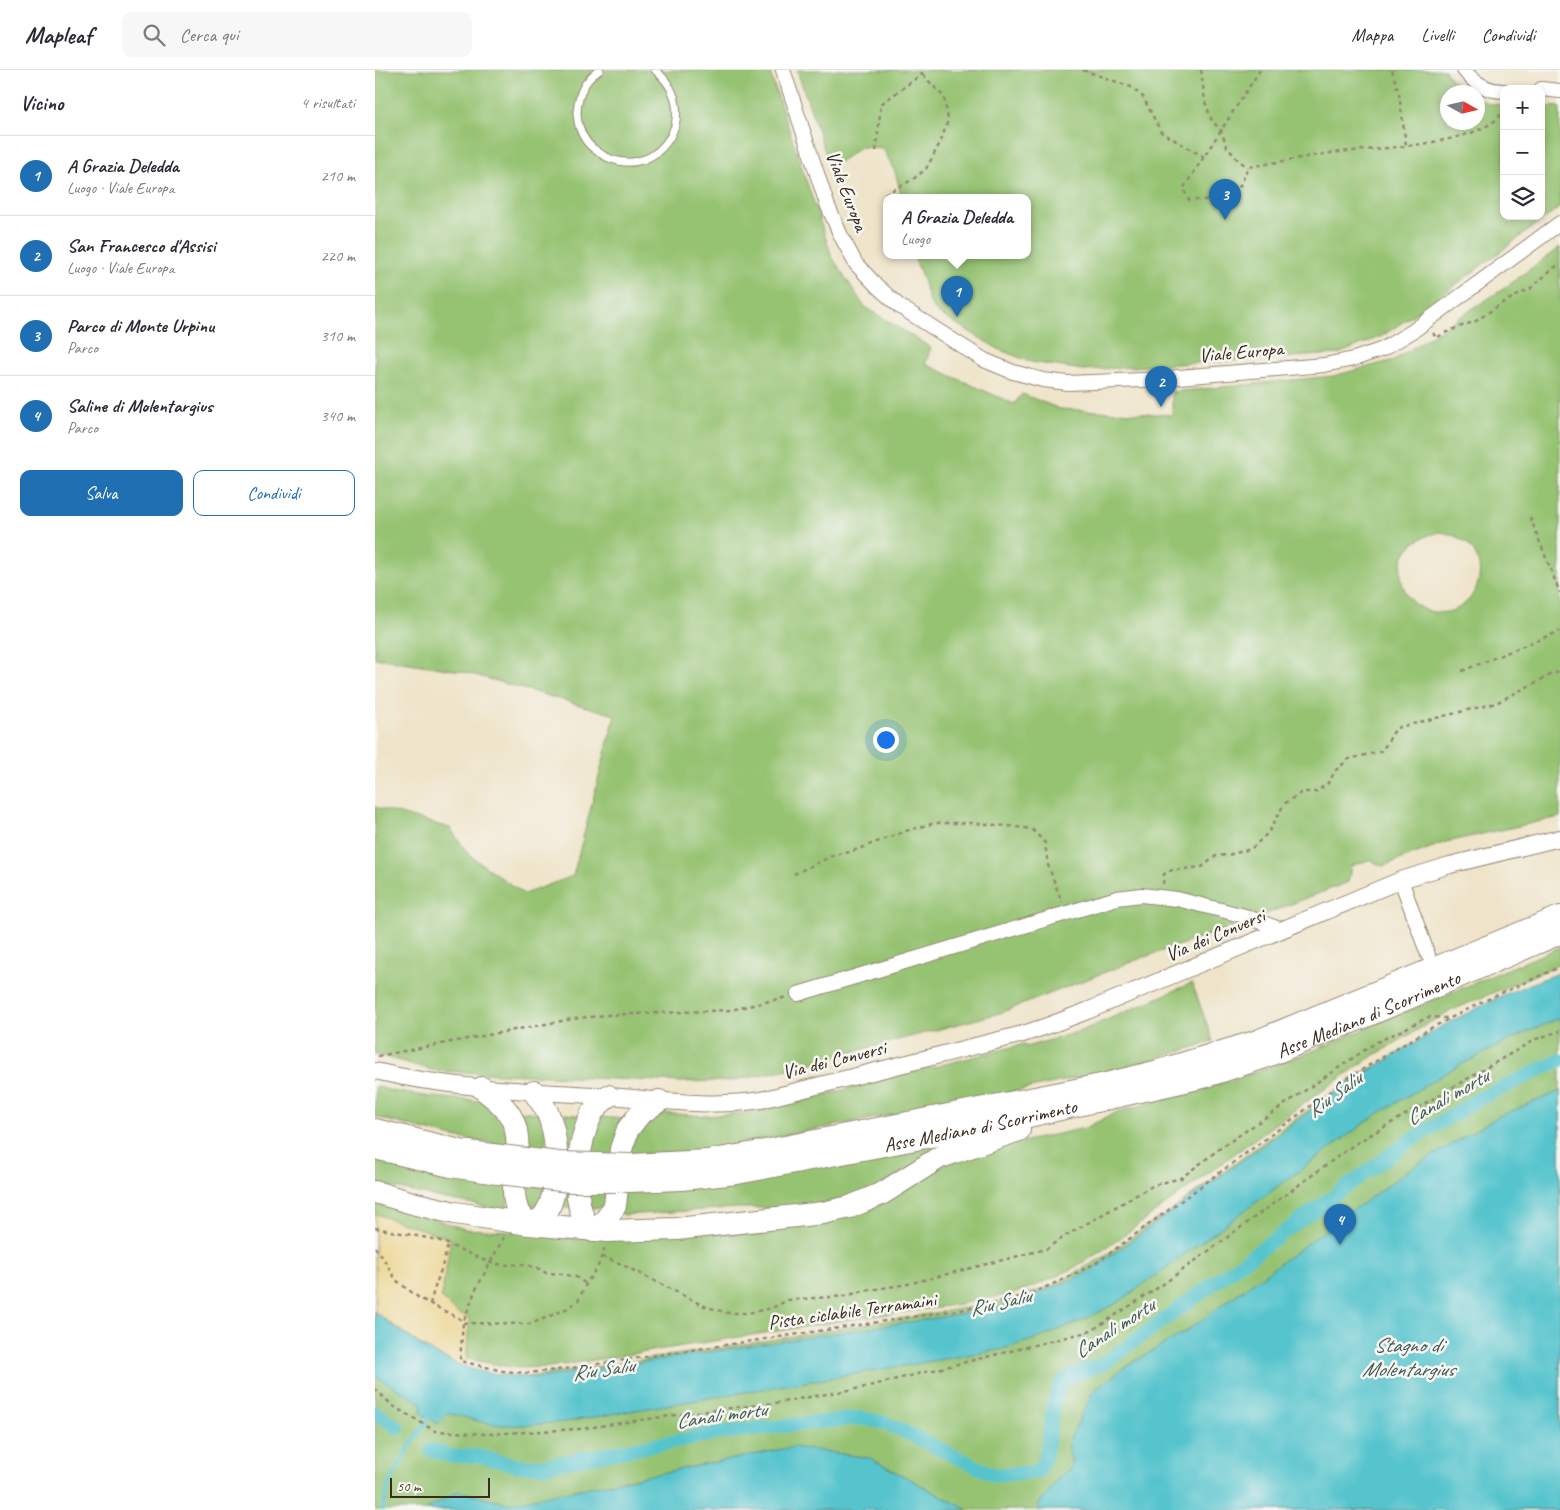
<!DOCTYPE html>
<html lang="it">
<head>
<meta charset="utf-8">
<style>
  body { margin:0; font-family:Caveat,sans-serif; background:#f7f7f7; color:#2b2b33 }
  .controls { position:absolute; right:15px; top:15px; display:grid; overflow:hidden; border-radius:10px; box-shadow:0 2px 8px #0003 }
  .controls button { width:45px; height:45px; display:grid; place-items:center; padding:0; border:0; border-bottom:1px solid #e1e1e2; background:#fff; color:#2b2b33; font:25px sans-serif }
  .compass { position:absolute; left:1065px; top:15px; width:45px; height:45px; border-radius:50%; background:#fff; box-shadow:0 2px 8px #0003; rotate:98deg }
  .scale { position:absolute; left:15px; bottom:12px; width:100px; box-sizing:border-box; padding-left:5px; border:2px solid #3b2a1e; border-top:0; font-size:14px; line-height:18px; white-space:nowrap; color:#3b2a1e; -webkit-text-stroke:4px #f6f6f2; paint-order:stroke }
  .you { position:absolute; left:510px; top:669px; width:18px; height:18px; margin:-12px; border:4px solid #fff; border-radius:50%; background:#1a73e8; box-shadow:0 0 0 8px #1a73e833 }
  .badge { display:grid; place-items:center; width:32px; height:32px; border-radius:50%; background:#1f6fb2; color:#fff; font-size:16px; font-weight:700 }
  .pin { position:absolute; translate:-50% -41px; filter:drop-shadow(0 1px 2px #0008) }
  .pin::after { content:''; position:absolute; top:26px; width:18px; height:15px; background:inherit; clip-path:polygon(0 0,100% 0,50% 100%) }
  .popup { position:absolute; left:508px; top:124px; width:148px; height:65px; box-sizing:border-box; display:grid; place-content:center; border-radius:10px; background:#fff; filter:drop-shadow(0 1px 4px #0005); font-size:16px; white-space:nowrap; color:#7c7c81 }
  .popup b { font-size:19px; color:#2b2b33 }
  .popup::after { content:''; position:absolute; left:50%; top:100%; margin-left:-10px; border:10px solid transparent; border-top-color:#fff }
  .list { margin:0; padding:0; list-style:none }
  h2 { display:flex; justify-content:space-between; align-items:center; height:65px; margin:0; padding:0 20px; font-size:21px }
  h2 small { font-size:16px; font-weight:400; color:#7c7c81 }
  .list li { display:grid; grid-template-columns:32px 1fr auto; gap:15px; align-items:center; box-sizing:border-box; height:80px; padding:0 20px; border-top:1px solid #e1e1e2 }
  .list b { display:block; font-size:19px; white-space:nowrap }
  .list p { margin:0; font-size:16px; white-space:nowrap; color:#7c7c81 }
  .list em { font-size:16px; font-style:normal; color:#7c7c81 }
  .actions { display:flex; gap:10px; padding:15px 20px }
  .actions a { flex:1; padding:11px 0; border:1px solid #1f6fb2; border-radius:10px; text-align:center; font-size:18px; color:#1f6fb2 }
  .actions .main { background:#1f6fb2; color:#fff }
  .icon { flex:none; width:28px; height:28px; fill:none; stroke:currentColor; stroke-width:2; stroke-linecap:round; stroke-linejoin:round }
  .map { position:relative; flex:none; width:1185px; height:1440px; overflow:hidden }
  header { display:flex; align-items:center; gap:30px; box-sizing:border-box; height:70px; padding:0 25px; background:#fff; border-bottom:1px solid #e1e1e2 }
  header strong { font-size:24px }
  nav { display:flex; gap:28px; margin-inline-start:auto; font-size:18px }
  .search { width:350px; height:45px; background:#f7f7f7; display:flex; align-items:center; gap:12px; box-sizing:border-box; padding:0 18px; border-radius:10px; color:#7c7c81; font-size:19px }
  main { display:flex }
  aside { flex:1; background:#fff }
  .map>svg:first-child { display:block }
  .green { fill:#96c372; stroke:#687648; fill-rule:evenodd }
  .sand { fill:#eeda9e; stroke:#94825e }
  .water { fill:#56c4cd; stroke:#487776 }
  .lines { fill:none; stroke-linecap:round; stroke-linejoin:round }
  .stream { stroke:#56c4cd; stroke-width:4 }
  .canal { stroke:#56c4cd; stroke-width:14 }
  .service-casing { stroke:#958774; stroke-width:9 }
  .minor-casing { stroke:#958774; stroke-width:16 }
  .tertiary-casing { stroke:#958774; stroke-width:18 }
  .trunk-casing { stroke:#958774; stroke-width:24 }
  .path { stroke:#958774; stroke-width:2.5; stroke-dasharray:4 4; stroke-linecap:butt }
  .service { stroke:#fff; stroke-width:7 }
  .minor { stroke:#fff; stroke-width:14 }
  .tertiary { stroke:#fff; stroke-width:16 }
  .trunk { stroke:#fff; stroke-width:22 }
  .trunk-bridge-casing { stroke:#958774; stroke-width:24; stroke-linecap:butt }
  .trunk-bridge { stroke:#fff; stroke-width:22 }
  .labels { text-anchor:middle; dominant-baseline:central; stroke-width:5; stroke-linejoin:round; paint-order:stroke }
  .street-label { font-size:20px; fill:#3b2a1e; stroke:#f6f6f2 }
  .water-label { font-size:21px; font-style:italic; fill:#435853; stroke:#f6f6f2 }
</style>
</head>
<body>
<header>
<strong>Mapleaf</strong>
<div class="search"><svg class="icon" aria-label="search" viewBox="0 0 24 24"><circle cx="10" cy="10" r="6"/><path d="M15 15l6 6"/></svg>Cerca qui</div>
<nav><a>Mappa</a><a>Livelli</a><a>Condividi</a></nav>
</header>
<main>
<aside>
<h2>Vicino<small>4 risultati</small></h2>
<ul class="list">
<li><span class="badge">1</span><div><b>A Grazia Deledda</b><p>Luogo · Viale Europa</p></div><em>210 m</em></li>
<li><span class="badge">2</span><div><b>San Francesco d'Assisi</b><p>Luogo · Viale Europa</p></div><em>220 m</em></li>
<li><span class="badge">3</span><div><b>Parco di Monte Urpinu</b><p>Parco</p></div><em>310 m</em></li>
<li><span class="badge">4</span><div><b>Saline di Molentargius</b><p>Parco</p></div><em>340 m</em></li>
</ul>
<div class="actions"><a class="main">Salva</a><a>Condividi</a></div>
</aside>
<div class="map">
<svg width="1185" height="1440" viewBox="0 0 1185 1440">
  <rect width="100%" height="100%" fill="#f6f6f2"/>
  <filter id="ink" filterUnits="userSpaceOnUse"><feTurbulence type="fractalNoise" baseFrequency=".02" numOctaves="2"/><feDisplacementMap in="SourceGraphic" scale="10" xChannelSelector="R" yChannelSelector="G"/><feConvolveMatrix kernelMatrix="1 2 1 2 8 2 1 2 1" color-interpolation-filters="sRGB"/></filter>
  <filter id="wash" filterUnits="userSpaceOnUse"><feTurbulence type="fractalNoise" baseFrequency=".0096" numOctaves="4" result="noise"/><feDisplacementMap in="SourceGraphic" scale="20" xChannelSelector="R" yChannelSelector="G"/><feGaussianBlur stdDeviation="1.12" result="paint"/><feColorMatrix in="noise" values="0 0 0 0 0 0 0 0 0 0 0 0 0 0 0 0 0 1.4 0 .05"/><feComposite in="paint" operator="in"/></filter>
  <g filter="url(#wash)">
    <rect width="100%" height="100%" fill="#efe4c9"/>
    <path class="green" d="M0 0H394L457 187 489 236 556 278 550 294 639 334 647 324 685 339 797 345V322L958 306 1019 290 1131 217 1185 177V747L1071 772 1008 796 994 790 976 796 973 812 860 856 764 889 625 943 414 999 355 1011 306 1012 61 1001 0 984V737L75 758 94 785 149 824 198 806 240 645 86 601 0 588ZM1066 462C1132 474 1104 558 1051 540 1041 536 1031 527 1028 516 1019 486 1037 467 1066 462Z
      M422 0H1070L1074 7 1091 22H1072V52H1102L1103 29 1116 34 1129 35V146H1166V36L1185 37V137L1063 228 1007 266 963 284 708 300 656 292 625 280 563 243C552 233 552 223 548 209 545 201 542 194 539 186H652V128H527L520 102 508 78 485 77 466 91 455 96Z
      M1185 877V894L1073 942 993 989 915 1043 733 1177 695 1200 662 1215 640 1223 579 1235 472 1250 175 1297 141 1298 92 1289 93 1259 95 1249 82 1243 66 1229 76 1169 0 1144V1130L90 1159 134 1161 445 1150 555 1100 619 1078 710 1058 744 1041 812 1024 890 999 935 982Z
      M1185 907V1440H0V1241L39 1270 68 1288 101 1302 135 1308 152 1307 358 1276 632 1231 679 1215 730 1186 780 1150 788 1147 907 1058 986 1003Z
      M817 913 838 971 759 996 617 1026 342 1078 315 1082 253 1084 267 1054 285 1043 331 1046 382 1042 649 974 651 977 706 961Z
      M0 1016 17 1021 56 1027 107 1031 134 1052 132 1141 42 1123 0 1113V1087L127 1075 78 1067 0 1047Z
      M144 1041 165 1043 171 1052 169 1136 151 1134Z
      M183 1043 210 1046 199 1138H185Z
      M226 1047 252 1049 236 1137 214 1138 212 1081Z
      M577 1073 486 1126 420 1138H361L248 1145 245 1142 250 1120Z"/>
    <path class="sand" d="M0 1144 76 1169 66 1228 82 1243 95 1249C91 1265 94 1281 90 1297 57 1285 29 1263 0 1242Z"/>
    <path class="water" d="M1185 902V948L1145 965 1081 997 1001 1045 744 1232 706 1251 664 1268 624 1280 189 1352C165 1354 141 1357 118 1354 102 1353 88 1345 71 1344L63 1354 46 1343 47 1333 0 1306V1242C28 1263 56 1286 90 1297 113 1305 139 1306 163 1308L613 1240C649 1231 681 1217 713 1202L977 1011 1067 956 1128 925Z
      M1185 1021V1440H662L664 1434 686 1406 697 1397 693 1373 718 1321 750 1297 810 1262 1032 1101 1122 1047Z
      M418 1377 495 1388 593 1440H51L83 1421 134 1433Z"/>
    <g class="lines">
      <path class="stream" d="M8 1440 13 1416 34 1377 56 1345"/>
      <path class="canal" d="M0 1342 23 1358
        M56 1380 75 1386H102L145 1396H168L343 1363 484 1348 511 1353 619 1405 663 1402C678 1378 672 1349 682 1324 683 1321 684 1315 686 1313 693 1305 718 1298 728 1294L1030 1074 1102 1030 1185 990"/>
    </g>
  </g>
  <g filter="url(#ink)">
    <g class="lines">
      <defs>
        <path id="service" d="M225 0C210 9 203 25 202 42 202 55 208 71 219 79 274 123 335 46 280 0"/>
        <path id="minor" d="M408 0 452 134 466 166 481 194 502 216 524 236 609 290 638 302 668 310 693 313 768 310 949 295 979 289 1008 279 1038 261 1185 153
          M1089 0C1099 13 1112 21 1129 21
          M1166 19 1185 21
          M1026 810 1053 885
          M423 924 742 828 766 825 802 829 870 846 907 860"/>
        <path id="tertiary" d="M0 1001C77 1019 156 1021 234 1026 285 1030 336 1038 386 1030L648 964 675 955 712 941 1026 810 1075 795 1185 768"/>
        <g id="trunk">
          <path d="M107 1018C118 1027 131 1036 137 1049 151 1076 132 1110 142 1139 144 1144 150 1149 154 1154"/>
          <path d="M0 1060 85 1081 126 1086"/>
          <path d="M0 1078 76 1096 123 1103"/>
          <path d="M256 1095 332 1091 380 1083 731 1014 780 1002 880 972 1185 847"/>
          <path id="s1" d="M254 1111 307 1109 362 1103 609 1056 828 1007 887 988 989 947 1185 863"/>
          <path d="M0 1122 41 1134 80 1143 154 1154 232 1161 302 1159 448 1143 475 1137 508 1123 565 1087 644 1060"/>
          <path d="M154 1154C158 1152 165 1150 168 1147 185 1126 184 1074 175 1049 172 1039 166 1031 159 1022"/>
          <path d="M219 1161 232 1148 240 1136 246 1079 253 1059 265 1044 284 1031"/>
          <path d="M219 1161C216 1157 211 1153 209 1149 196 1122 204 1069 217 1043 220 1037 228 1031 233 1026"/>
        </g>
      </defs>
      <use href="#service" class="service-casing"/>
      <use href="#minor" class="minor-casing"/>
      <use href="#tertiary" class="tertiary-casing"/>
      <use href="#trunk" class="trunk-casing"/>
      <path class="path" d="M708 0 756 17 768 27 786 62 829 87
        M826 0 830 32 837 51 846 60 852 77 863 90 873 97
        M885 0 808 119 814 130C829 130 852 132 863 119 867 113 870 104 873 97 900 93 928 87 956 83 994 78 1110 77 1129 40
        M1017 0 1024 24 1031 75
        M501 81 506 34 547 4 548 0
        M510 124 537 110 551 99 566 71 573 50 569 27 547 4
        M1058 263 1061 268 1076 260 1101 251 1129 232 1155 219 1178 198 1185 195
        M1155 447 1185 523
        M1087 601 1185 561
        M419 804 459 785 475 782 531 761 560 753H597L633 756 657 759 670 773 673 795 687 832
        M788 814 789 804 797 800 827 797 841 786 853 785 876 779 893 763 909 734 927 722H941L953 713 961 700 974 689 1007 681 1021 658 1121 633 1177 604 1185 602
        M3 986 197 949 232 945 356 940 412 927
        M0 1158 63 1170 116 1193 129 1195 144 1194 161 1197 171 1203 187 1204 201 1207 211 1214
        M129 1167 100 1221 88 1253 85 1291 128 1301 151 1303 183 1300 591 1239 653 1225 696 1206 724 1191 975 1007 1054 959 1111 930 1185 897
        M0 1177 12 1194 21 1210 44 1228 89 1251
        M227 1187 244 1193 329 1236 353 1243H373L397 1238 413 1230 470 1226 489 1221 533 1214 671 1179 690 1166 779 1115 806 1108 847 1077 1000 973 1054 947 1072 948
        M55 1234C60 1214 69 1195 73 1174
        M88 1253 156 1254 191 1239 203 1231 211 1214 223 1196 230 1177
        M0 1319 18 1336 60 1361 112 1364 204 1359 301 1345 406 1332 486 1318 716 1261 787 1215 980 1074 1161 969 1185 961"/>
      <use href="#service" class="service"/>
      <use href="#minor" class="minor"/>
      <use href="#tertiary" class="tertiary"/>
      <use href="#trunk" class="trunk"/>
      <defs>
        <path id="trunk-bridge" d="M126 1086 184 1093 256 1095
          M123 1103 195 1111H254"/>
      </defs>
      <use href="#trunk-bridge" class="trunk-bridge-casing"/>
      <use href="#trunk-bridge" class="trunk-bridge"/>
    </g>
  </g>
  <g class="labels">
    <g class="street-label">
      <text transform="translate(472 121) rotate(69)">Viale Europa</text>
      <text transform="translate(866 282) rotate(-5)">Viale Europa</text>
      <text transform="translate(840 865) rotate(-23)">Via dei Conversi</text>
      <text stroke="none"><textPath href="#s1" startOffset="761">Asse Mediano di Scorrimento</textPath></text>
      <text transform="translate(459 990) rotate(-14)">Via dei Conversi</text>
      <text stroke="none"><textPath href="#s1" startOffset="356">Asse Mediano di Scorrimento</textPath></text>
      <text transform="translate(477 1241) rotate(-8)">Pista ciclabile Terramaini</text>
    </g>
    <g class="water-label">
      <text transform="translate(959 1024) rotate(-36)">Riu Saliu</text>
      <text transform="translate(1072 1027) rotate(-30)">Canali mortu</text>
      <text transform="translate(625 1232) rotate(-13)">Riu Saliu</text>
      <text transform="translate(739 1258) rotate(-33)">Canali mortu</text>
      <text x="1033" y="1275">Stagno di<tspan x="1033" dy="24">Molentargius</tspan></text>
      <text transform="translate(228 1299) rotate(-8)">Riu Saliu</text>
      <text transform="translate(346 1345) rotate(-8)">Canali mortu</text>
    </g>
  </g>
</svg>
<div class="controls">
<button>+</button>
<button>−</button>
<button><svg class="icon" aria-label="layers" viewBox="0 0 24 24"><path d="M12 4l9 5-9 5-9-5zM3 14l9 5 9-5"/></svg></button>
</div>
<svg class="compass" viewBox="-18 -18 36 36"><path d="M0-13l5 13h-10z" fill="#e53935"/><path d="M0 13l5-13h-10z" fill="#7c7c81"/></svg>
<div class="scale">50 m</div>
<div class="you"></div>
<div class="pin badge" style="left:582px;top:247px">1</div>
<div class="popup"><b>A Grazia Deledda</b>Luogo</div>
<div class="pin badge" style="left:786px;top:337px">2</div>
<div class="pin badge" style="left:850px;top:150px">3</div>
<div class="pin badge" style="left:965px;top:1175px">4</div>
</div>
</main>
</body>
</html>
